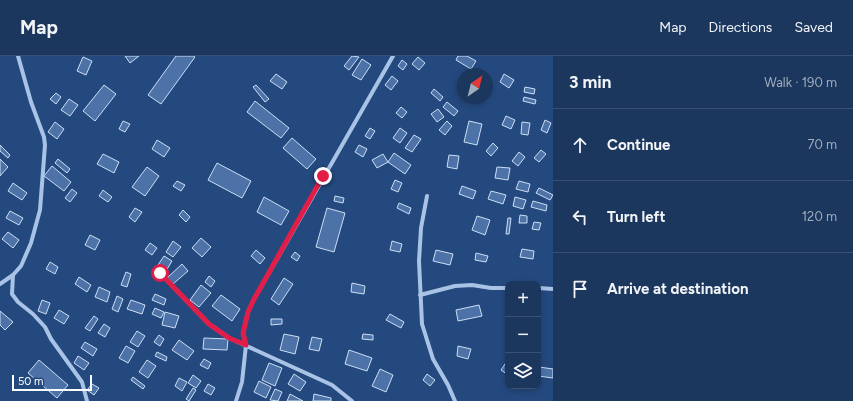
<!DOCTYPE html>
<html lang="en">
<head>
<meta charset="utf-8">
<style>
  body { margin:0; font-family:Figtree,sans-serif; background:#243f64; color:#f1f3f6 }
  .controls { position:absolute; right:12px; bottom:12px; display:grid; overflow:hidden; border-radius:8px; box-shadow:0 2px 6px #0003 }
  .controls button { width:36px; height:36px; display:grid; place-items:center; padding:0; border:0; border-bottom:1px solid #395173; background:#1b375e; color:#f1f3f6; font:20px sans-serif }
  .compass { position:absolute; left:457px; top:12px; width:36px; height:36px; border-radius:50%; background:#1b375e; box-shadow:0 2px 6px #0003; rotate:35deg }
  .scale { position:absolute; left:12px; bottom:10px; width:80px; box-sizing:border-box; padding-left:4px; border:2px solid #fff; border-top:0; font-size:11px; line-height:14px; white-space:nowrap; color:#fff; -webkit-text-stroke:3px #24497e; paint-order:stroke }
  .stop { position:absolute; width:12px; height:12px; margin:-9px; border:3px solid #e11d48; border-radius:50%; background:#fff }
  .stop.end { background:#e11d48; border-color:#fff; box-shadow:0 1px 4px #0008 }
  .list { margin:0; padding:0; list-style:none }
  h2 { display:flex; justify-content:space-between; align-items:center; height:52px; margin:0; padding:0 16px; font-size:17px }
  h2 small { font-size:13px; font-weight:400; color:#a0acbc }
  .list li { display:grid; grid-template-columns:26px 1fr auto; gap:12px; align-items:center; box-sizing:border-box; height:72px; padding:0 16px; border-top:1px solid #395173 }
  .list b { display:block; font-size:15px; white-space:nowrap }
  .list em { font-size:13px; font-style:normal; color:#a0acbc }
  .icon { flex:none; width:22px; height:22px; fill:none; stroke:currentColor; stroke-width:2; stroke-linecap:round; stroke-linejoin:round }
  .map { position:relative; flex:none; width:553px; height:345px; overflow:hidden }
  header { display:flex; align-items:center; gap:24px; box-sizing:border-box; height:56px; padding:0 20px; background:#1b375e; border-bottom:1px solid #395173 }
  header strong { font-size:19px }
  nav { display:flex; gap:22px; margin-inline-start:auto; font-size:14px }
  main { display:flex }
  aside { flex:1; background:#1b375e }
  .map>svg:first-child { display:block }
  .building { fill:#4c72a7; stroke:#ccdef5 }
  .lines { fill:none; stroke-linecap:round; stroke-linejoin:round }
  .street { stroke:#a9c3e6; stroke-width:4 }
  .route { stroke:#e11d48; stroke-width:5 }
</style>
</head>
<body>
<header>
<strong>Map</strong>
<nav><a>Map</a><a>Directions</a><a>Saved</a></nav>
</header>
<main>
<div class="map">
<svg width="553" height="345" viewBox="0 0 553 345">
  <rect width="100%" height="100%" fill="#24497e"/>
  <path class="building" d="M125 0H139L130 7Z
    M176 0H193L195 1 161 48 148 39Z
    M352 0 359 1 349 14 344 10Z
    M458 0H467L476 5 471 13 456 4Z
    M83 1 92 5 86 19 77 15Z
    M418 1 425 7 419 14 412 8Z
    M362 3 371 9 361 24 352 19Z
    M402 4 407 8 403 14 398 10Z
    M276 18 287 26 282 33 270 25Z
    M504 18 514 24 509 32 500 26Z
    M392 20 398 25 391 34 385 29Z
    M104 29 116 38 95 65 83 55Z
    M256 29 269 43 265 46 253 31Z
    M525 31 535 33 534 38 524 36Z
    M434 33 443 41 440 45 431 37Z
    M56 37 61 41 56 48 50 43Z
    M524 41 536 44 535 48 523 45Z
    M69 43 78 49 70 60 61 54Z
    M255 45 289 72 281 82 247 56Z
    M447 46 458 55 454 60 443 51Z
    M401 51 407 56 402 62 396 57Z
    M438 53 444 61 437 66 431 58Z
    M506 60 515 64 511 73 502 69Z
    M545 64 551 67 547 77 541 74Z
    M123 65 130 68 125 76 119 73Z
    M447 65 452 70 445 79 439 74Z
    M469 65 482 68 477 89 464 86Z
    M55 66 64 73 57 83 48 76Z
    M522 66 530 67 528 79 521 78Z
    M370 72 375 75 370 83 365 80Z
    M400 72 407 77 400 87 393 82Z
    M414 79 421 83 412 96 405 92Z
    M292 82 316 103 307 113 283 92Z
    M157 84 170 92 164 101 152 93Z
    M493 87 498 92 491 100 486 95Z
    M0 89 10 99 8 102 0 95Z
    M359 89 367 93 363 101 355 96Z
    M541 94 546 98 539 106 534 102Z
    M519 96 525 101 518 110 512 105Z
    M394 97 411 109 405 118 388 106Z
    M103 98 119 106 114 117 97 108Z
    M383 98 388 106 377 112 372 104Z
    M449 99 459 100 457 113 447 111Z
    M0 103 8 111 0 120Z
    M58 103 70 113 67 117 55 107Z
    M217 107 251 125 242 142 208 124Z
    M52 110 71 126 64 135 44 120Z
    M147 111 159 120 145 140 132 131Z
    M497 111 510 112 508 124 495 122Z
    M395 124 402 127 398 136 391 133Z
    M177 125 185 129 181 135 173 130Z
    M519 125 530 128 528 136 516 133Z
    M13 127 27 137 22 144 8 135Z
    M462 130 476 135 473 143 459 138Z
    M539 132 553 139 550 144 536 137Z
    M72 133 77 137 70 146 65 142Z
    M103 134 112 141 108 146 99 140Z
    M491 135 506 139 503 148 488 143Z
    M335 140 344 142 343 147 334 145Z
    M264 141 289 155 281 169 257 156Z
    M515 141 526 144 523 153 513 150Z
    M533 145 547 149 546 155 531 151Z
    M399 147 411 152 409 158 397 152Z
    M135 152 142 156 135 166 129 161Z
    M327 152 345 157 334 196 316 191Z
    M183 154 190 161 186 166 179 159Z
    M10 155 23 162 19 169 6 162Z
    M520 159 527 160V167H519Z
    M477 160 490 164 485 179 472 174Z
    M508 162H511L509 178H506Z
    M534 166 541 167 539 174 532 173Z
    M8 176 19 184 13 192 2 183Z
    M90 179 100 184 95 194 85 189Z
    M201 182 211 191 202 201 192 192Z
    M173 185 181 191 173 201 166 196Z
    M392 185 402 188 400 196 390 194Z
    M150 187 157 192 152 199 145 194Z
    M522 193 534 195 533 203 520 201Z
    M256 194 265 202 260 208 251 200Z
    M436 194 453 198 450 209 433 205Z
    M295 196 300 200 297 205 291 201Z
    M476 197 488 200 486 206 475 204Z
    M164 200 172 205 166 215 158 209Z
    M50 206 58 211 55 218 46 213Z
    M182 208 188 215 173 228 167 222Z
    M126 216 131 218 127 231 121 229Z
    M209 220 215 225 211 231 205 226Z
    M79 221 91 229 87 236 75 228Z
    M284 222 293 228 279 249 271 243Z
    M352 227 365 230 364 238 351 236Z
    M201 229 211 237 199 251 190 244Z
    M99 231 110 236 107 246 95 241Z
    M155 238 166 243 164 249 152 244Z
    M221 239 240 253 232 265 212 250Z
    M117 240 123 243 118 256 112 253Z
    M42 244 50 247 46 258 38 255Z
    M131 244 145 249 142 258 127 253Z
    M479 249 482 260 458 265 456 254Z
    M155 252 164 256 161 262 152 258Z
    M59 254 69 260 64 268 54 262Z
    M0 255 13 266 5 274 0 269Z
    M165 256 179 260 175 272 162 269Z
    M390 258 404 266 401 272 386 264Z
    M94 260 98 263 90 275 85 272Z
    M271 263H282V268L271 269Z
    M104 268 110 272 105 281 98 277Z
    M137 275 145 280 138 291 130 286Z
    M284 278 299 281 295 298 280 294Z
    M363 278 373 279V284L362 283Z
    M159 279 164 283 160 290 154 286Z
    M312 281 322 283 319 295 309 293Z
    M204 282 228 283 227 294 203 293Z
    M179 284 194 295 187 304 172 294Z
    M85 286 97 293 93 300 81 292Z
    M126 290 135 295 128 307 119 302Z
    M458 290 471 293 468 303 457 300Z
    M349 294 372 302 367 315 345 308Z
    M157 296 167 301 166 305 155 300Z
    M78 300 89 307 84 314 74 307Z
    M204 303 211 307 208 313 200 309Z
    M39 304 68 329 57 342 28 317Z
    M147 304 156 310 148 322 139 316Z
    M507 305H508V319L501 314Z
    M269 307 282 312 275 330 262 324Z
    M539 311 553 313V322L538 320Z
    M380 313 393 319 386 336 372 330Z
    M294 318 306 326 300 335 288 328Z
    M427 318 435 324 430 330 423 324Z
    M193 319 201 325 196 332 188 327Z
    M133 321 145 330 143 333 131 324Z
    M179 322 187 326 182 335 175 330Z
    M259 325 271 331 266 342 254 336Z
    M92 328 99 332 94 339 87 334Z
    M208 328 215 332 211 339 204 335Z
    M193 332 196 334 189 345 186 343Z
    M275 333 282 336 278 345 270 344Z
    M290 338 303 345H287Z
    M314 338 331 342V345H313Z"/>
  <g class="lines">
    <path class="street" d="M427 140 421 172 419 205 422 268 433 303 448 329 455 345
      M160 217 209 268 229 282 332 329 352 345
      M13 219 12 238 18 246 33 258 45 271 51 283 82 326 87 345
      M0 228 13 219 21 210 31 187 40 154 45 89 44 81 31 46 18 0
      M538 232 553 233
      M420 239 455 230 472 229 491 232H508
      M236 345 242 326 246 289 243 277 248 256 253 245 393 0"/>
  </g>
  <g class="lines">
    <path class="route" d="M160 217 209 268 229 282 246 289 243 277 248 256 253 245 323 120"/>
  </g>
</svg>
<div class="controls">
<button>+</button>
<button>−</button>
<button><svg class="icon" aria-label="layers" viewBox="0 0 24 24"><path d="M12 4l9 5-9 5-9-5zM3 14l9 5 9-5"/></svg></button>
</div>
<svg class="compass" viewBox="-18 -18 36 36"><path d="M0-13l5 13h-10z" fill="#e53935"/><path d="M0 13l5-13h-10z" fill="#a0acbc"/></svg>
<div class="scale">50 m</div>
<div class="stop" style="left:160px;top:217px"></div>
<div class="stop end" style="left:323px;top:120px"></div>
</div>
<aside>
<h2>3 min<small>Walk · 190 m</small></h2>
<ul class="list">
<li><svg class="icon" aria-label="ahead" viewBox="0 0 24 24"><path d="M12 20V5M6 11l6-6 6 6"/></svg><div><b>Continue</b></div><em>70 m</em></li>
<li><svg class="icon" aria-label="left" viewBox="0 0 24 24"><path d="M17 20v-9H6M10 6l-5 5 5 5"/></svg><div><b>Turn left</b></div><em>120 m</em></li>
<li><svg class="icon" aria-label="arrive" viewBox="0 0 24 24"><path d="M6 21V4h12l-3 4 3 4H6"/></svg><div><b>Arrive at destination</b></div></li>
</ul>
</aside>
</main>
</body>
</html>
